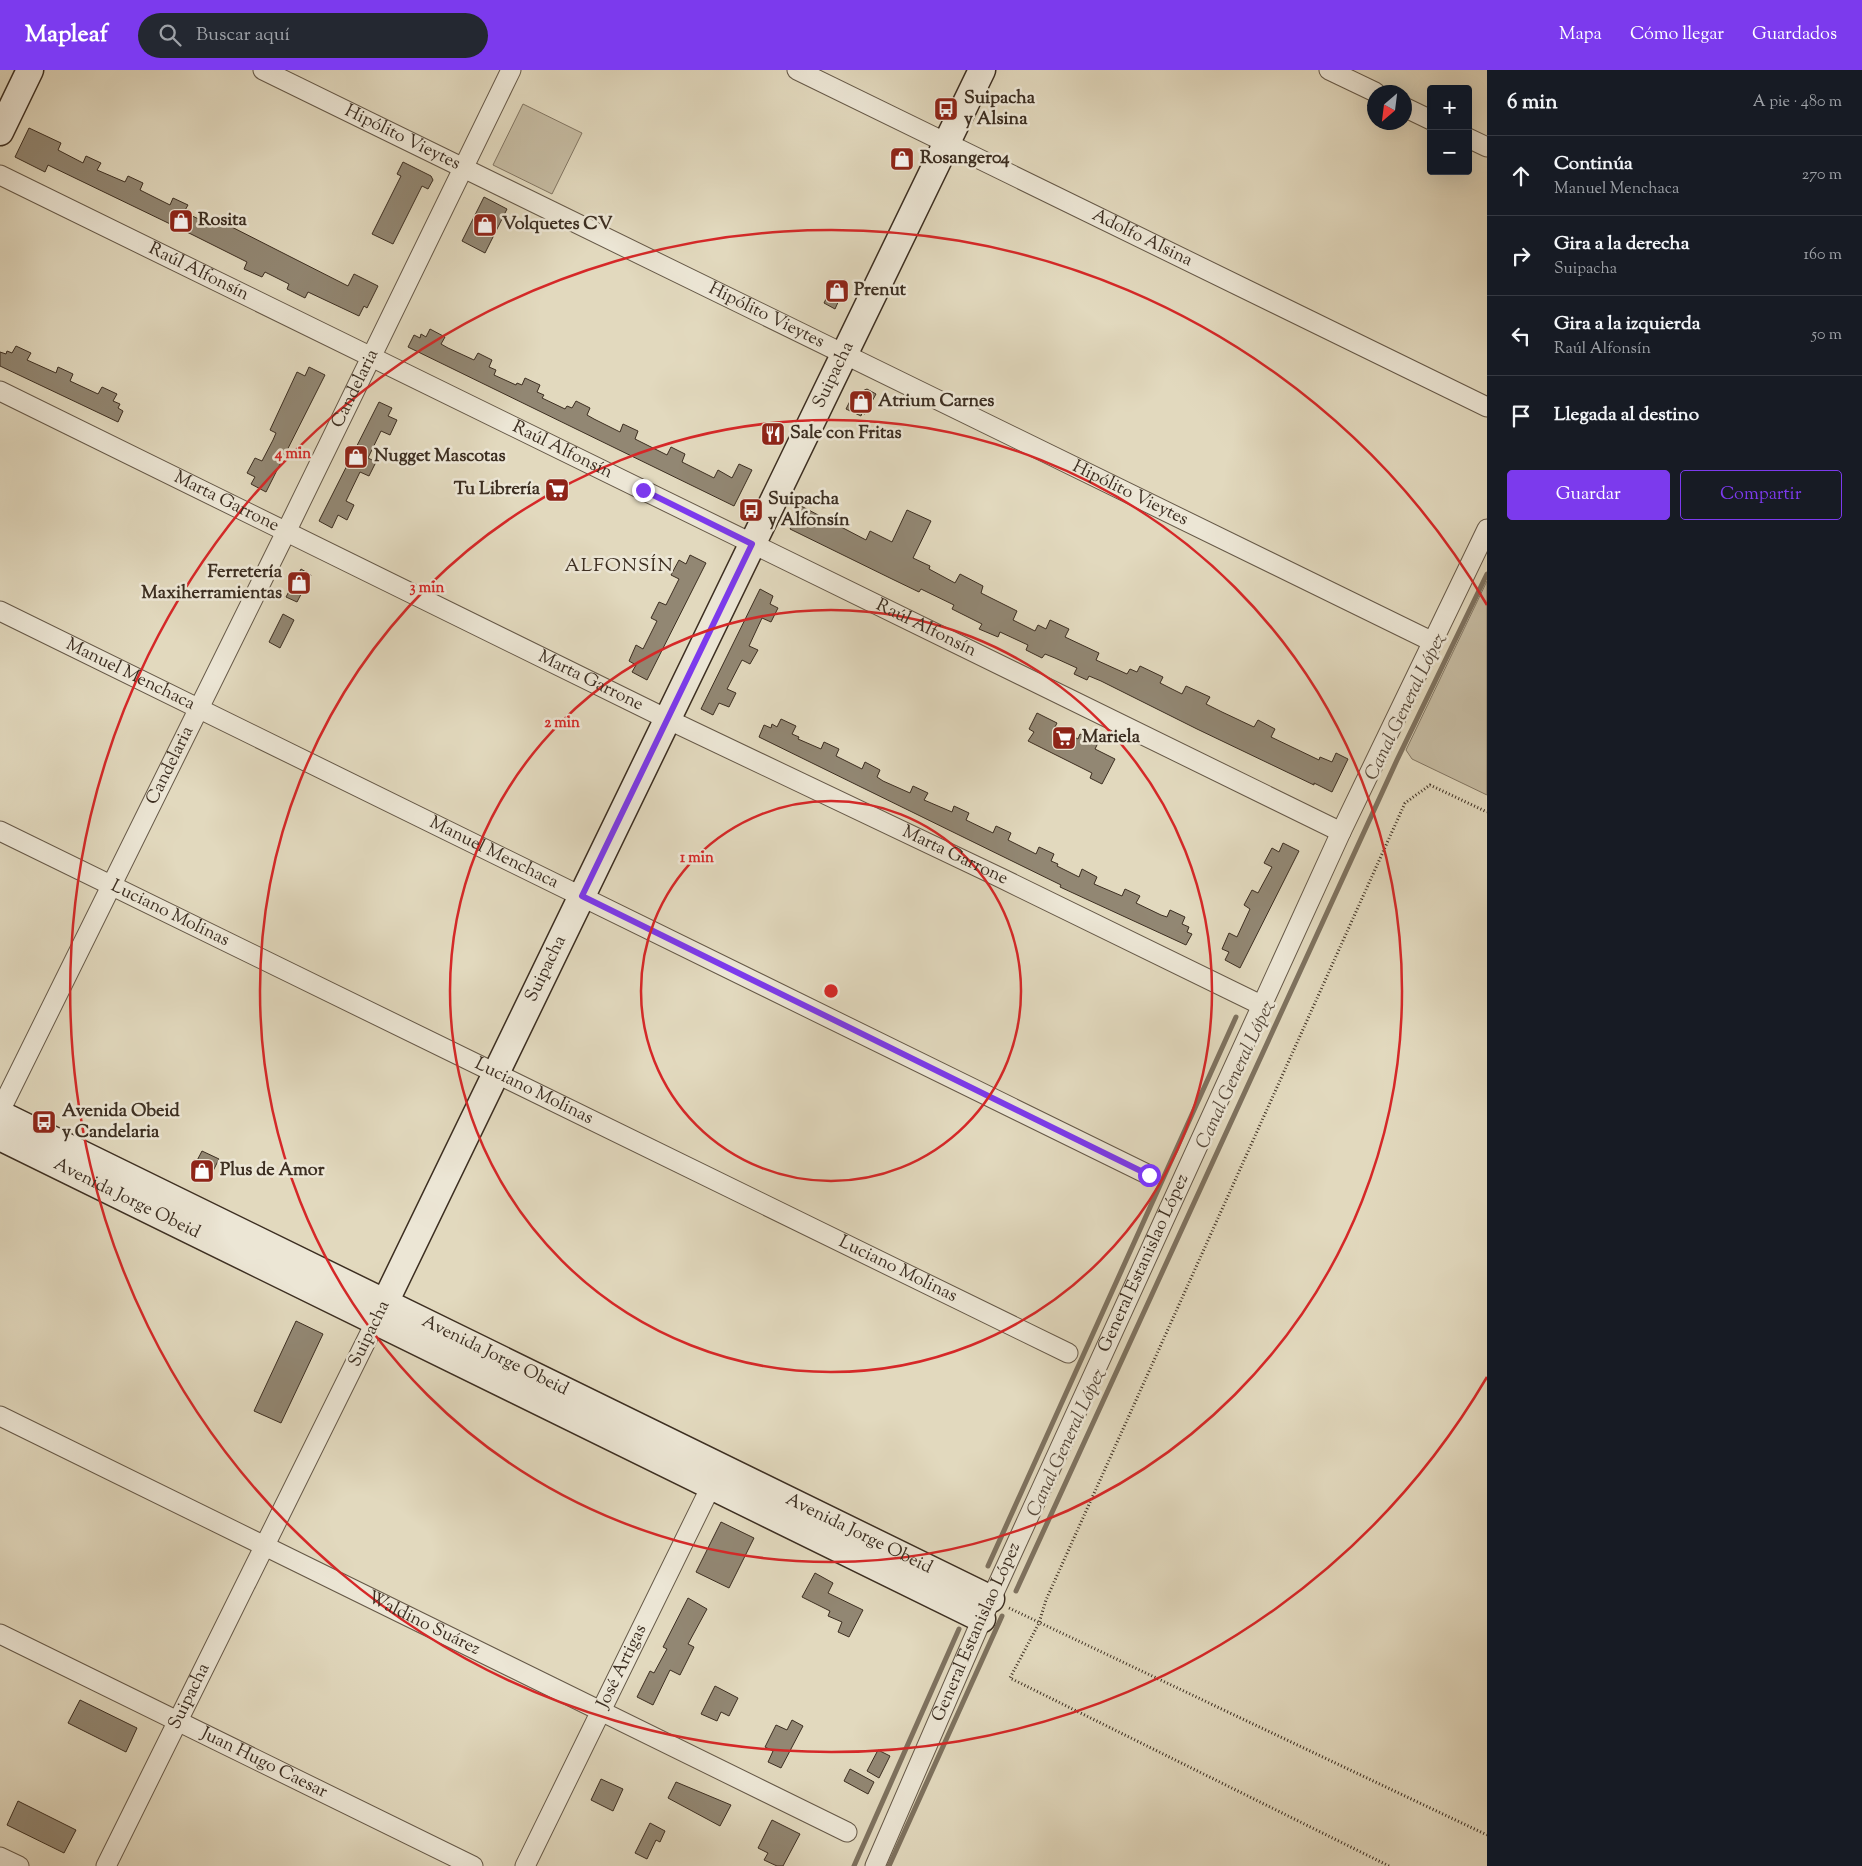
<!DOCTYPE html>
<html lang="es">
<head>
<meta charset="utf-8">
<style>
  body { margin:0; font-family:"Sorts Mill Goudy",serif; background:#242831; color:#f1f3f6 }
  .controls { position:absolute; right:15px; top:15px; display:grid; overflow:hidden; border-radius:5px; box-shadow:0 5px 20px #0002 }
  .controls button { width:45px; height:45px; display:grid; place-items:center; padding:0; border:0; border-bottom:1px solid #363941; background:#171b24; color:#f1f3f6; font:25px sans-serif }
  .compass { position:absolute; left:1367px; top:15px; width:45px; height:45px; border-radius:50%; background:#171b24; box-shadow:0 5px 20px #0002; rotate:208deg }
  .stop { position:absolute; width:15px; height:15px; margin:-11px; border:4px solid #7c3aed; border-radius:50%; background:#fff }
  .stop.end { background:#7c3aed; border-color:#fff; box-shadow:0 1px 5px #0008 }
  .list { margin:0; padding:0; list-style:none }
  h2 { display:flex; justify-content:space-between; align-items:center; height:65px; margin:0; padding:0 20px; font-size:21px }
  h2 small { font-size:16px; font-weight:400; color:#9ea1a6 }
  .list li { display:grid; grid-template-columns:32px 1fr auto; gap:15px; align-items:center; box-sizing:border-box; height:80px; padding:0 20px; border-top:1px solid #363941 }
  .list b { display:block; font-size:19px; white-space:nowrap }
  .list p { margin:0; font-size:16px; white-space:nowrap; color:#9ea1a6 }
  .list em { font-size:16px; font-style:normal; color:#9ea1a6 }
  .actions { display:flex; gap:10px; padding:15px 20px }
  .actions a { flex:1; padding:11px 0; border:1px solid #7c3aed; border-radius:5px; text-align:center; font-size:18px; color:#7c3aed }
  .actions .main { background:#7c3aed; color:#fff }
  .icon { flex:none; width:28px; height:28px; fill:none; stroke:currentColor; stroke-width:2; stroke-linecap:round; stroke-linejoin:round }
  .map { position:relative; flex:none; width:1487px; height:1796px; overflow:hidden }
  header { display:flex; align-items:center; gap:30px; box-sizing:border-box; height:70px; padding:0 25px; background:#7c3aed; color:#fff }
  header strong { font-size:24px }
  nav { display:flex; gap:28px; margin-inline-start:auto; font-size:18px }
  .search { width:350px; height:45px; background:#242831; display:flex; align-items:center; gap:12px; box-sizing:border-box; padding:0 18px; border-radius:28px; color:#9ea1a6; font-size:19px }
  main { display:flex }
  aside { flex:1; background:#171b24 }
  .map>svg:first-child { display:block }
  .green { fill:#c6bca3; stroke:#817562 }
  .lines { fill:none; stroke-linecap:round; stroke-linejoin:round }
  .stream { stroke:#7e725f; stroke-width:5 }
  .building { fill:#928773; stroke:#3c2e21 }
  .street-casing { stroke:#665948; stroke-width:21 }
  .secondary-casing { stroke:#3c2e21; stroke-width:29 }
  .path { stroke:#3c2e21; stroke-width:3; stroke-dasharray:1 2.5; stroke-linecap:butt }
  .street { stroke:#ece6d5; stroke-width:19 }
  .secondary { stroke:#ece6d5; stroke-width:26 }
  .route { stroke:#7c3aed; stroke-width:6 }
  .ring { fill:none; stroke:#d62828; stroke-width:2.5 }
  .labels { text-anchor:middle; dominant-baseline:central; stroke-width:5; stroke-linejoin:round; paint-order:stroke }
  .poi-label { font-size:18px; font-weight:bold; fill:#3c2e21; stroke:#ece6d5; text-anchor:start }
  .street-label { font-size:18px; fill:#3c2e21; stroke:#ece6d5 }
  .neighbourhood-label { font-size:19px; letter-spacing:1px; fill:#3c2e21; stroke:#ece6d5 }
  .water-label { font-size:19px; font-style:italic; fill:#584a3b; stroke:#ece6d5 }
  .centre { fill:#d62828; stroke:#ece6d5; stroke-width:2.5 }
  .ring-label { font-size:15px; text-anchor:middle; font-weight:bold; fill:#d62828; stroke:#ece6d5; stroke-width:5; stroke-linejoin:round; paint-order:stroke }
</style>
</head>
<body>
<header>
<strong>Mapleaf</strong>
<div class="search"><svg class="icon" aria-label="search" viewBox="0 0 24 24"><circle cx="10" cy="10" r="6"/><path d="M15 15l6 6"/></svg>Buscar aquí</div>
<nav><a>Mapa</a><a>Cómo llegar</a><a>Guardados</a></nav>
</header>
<main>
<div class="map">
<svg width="1487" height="1796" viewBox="0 0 1487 1796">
  <rect width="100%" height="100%" fill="#e2d9be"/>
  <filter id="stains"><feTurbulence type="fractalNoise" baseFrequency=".004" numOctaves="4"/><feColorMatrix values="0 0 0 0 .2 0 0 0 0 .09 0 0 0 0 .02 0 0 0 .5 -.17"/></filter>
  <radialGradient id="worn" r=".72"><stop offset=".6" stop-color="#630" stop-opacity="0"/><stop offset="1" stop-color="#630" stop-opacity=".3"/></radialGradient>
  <path class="green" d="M523 34 582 63 552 124 493 95Z
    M1487 511V725L1412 689 1406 680Z"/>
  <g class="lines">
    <path class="stream" d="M988 1496 1236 947
      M1016 1521 1397 690 1487 504
      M854 1796 959 1559
      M889 1796 1002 1546"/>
  </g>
  <path class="building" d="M29 58 61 73 58 80 83 93 86 86 101 93 97 100 125 112 128 106 143 113 140 120 170 135 173 128 188 135 184 142 211 155 214 148 348 216 354 204 378 216 367 238 364 236 359 246 308 222 305 228 287 219 289 214 265 202 262 207 244 199 247 192 193 165 48 95 45 102 15 87Z
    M403 92 431 106 433 110 428 119 422 116 393 174 372 164 401 106 397 104Z
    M484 127 507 139 485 183 462 171Z
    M834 213 844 219 835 239 824 233Z
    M430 259 445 267 441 274 448 278 474 290 478 283 492 290 489 297 496 300 494 305 516 315 517 313 522 315 525 308 540 315 537 322 544 325 542 328 565 339 567 336 572 338 576 331 590 338 587 345 594 349 620 362 623 354 638 361 635 369 667 385 671 377 685 384 682 392 714 408 718 400 732 408 739 394 752 400 734 436 408 277 414 265 420 268 421 264 426 267Z
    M16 276 31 283 27 290 56 303 58 297 73 304 70 311 98 324 102 317 117 324 113 331 120 334 118 338 123 341 118 352 0 296V282L6 284 7 281 12 283Z
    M309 297 325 305 266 422 251 414 255 407 247 403 255 388 262 391 273 370 276 363 270 360 297 302 305 306Z
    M867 319 876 324 865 344 862 343 861 346 846 339 853 325Z
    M379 332 392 338 388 346 397 350 390 365 381 361 368 388 376 392 369 406 360 402 346 431 354 435 347 450 338 445 332 458 319 451Z
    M801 436 866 470 870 461 892 472 907 440 931 451 913 488 930 496 929 499 955 513 960 504 983 516 981 523 1017 541 1013 550 1035 561 1038 555 1046 559 1050 550 1069 559 1065 567 1099 583 1096 590 1127 604 1130 599 1137 602 1140 596 1163 607 1160 613 1182 624 1186 616 1210 627 1206 634 1222 642 1254 657 1258 650 1275 659 1271 667 1319 690 1320 687 1332 692 1336 683 1348 689 1332 722 1314 713V715L1197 659 1101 611 1089 606 1087 610 1074 604 1077 598 1055 588 1045 584 1042 588 1026 580 1028 575 1000 562 998 567 979 559 982 554 952 539 954 535 921 519 919 522 892 509 790 459Z
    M690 485 706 493 647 610 632 602 636 595 629 591 636 575 643 579 657 551 651 548 659 532 666 535 679 509 671 505 679 490 686 494Z
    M301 499 311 505 297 532 286 527Z
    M760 519 773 526 770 534 778 538 771 552 762 548 749 576 758 580 750 594 742 590 727 619 736 623 729 637 719 633 713 645 701 639Z
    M283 544 294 550 280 578 269 572Z
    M1037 643 1057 653 1055 657 1078 669 1080 664 1098 673 1095 679 1115 689 1102 714 1090 708 1092 703 1028 671 1034 662 1029 659Z
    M781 649 796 656 792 664 799 667 798 669 821 679 824 672 839 679 836 686 862 699 865 692 880 700 877 707 883 711 910 723 913 716 928 723 924 730 952 742 954 736 969 743 966 750 993 763 996 756 1011 763 1008 770 1036 784 1039 777 1054 784 1051 791 1058 794 1057 796 1079 807 1082 799 1097 807 1094 814 1122 826 1125 819 1140 826 1136 833 1161 845 1167 847 1170 840 1185 847 1182 854 1189 857 1187 862 1192 864 1186 875 1060 817 1061 815 759 667 764 655 771 658 772 654 777 657Z
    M1283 773 1299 781 1240 898 1225 890 1229 882 1222 879 1229 863 1237 867 1250 839 1244 835 1252 820 1258 823 1272 797 1264 793 1272 778 1279 782Z
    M202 1081 219 1089 208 1111 191 1102Z
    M296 1251 323 1264 281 1353 254 1341Z
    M721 1452 754 1468 729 1518 696 1502Z
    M815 1503 833 1513 828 1523 863 1540 849 1567 838 1562 842 1552 828 1546 830 1541 802 1527Z
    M688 1528 707 1539 688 1574 694 1577 680 1605 670 1600 653 1635 637 1627 650 1601 654 1603 667 1579 663 1577Z
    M715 1616 738 1628 729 1646 721 1642 717 1651 701 1644Z
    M80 1630 137 1658 126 1682 68 1653Z
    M792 1650 803 1656 781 1698 768 1692 773 1681 765 1677 776 1655 787 1660Z
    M878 1680 890 1686 879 1708 867 1701Z
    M850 1699 874 1712 868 1724 844 1711Z
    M601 1709 623 1719 613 1741 591 1730Z
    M676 1712 731 1735 720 1756 668 1728Z
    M18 1731 76 1760 64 1783 7 1755Z
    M772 1750 800 1764 783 1796H777L764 1790 768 1783 758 1778Z
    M650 1753 665 1761 660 1772 656 1770 647 1789 635 1783Z"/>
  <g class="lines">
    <defs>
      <g id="street">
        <path id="s1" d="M263 0 1431 571"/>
        <path id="s2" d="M797 0 1487 337"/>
        <path d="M1329 0 1375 22"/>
        <path d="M1404 37 1431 50"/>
        <path d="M1468 68 1487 77"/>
        <path id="s3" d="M0 105 1341 762"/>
        <path id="s4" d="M0 321 667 649 1001 808 1263 936"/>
        <path id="s5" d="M0 541 1149 1105"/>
        <path id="s6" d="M0 761 1068 1283"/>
        <path id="s7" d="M0 1041 286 462 511 0"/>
        <path id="s8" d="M0 1346 847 1762"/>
        <path id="s9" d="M0 1564 473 1796"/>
        <path d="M0 1787 19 1796"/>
        <path id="s10" d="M106 1796 376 1251"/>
        <path id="s11" d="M525 1796 717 1404"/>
        <path id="s12" d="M875 1796 982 1549 1341 762 1487 459"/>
      </g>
      <g id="secondary">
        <path d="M0 62 30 0"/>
        <path id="s13" d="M0 1044 991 1529"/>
        <path id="s14" d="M0 1067 982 1549"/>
        <path id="s15" d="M376 1251 982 0"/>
      </g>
    </defs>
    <use href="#street" class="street-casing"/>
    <use href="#secondary" class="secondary-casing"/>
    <path class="path" d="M1009 1538 1487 1765
      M1389 1796 1010 1608 1039 1553 1046 1530 1405 733 1430 715 1487 742"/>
    <use href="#street" class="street"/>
    <use href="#secondary" class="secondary"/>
  </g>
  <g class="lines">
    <path class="route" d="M643 420 752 474 582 826 1149 1105"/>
  </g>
  <g class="ring">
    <circle cx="831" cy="921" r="190"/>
    <circle cx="831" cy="921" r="381"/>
    <circle cx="831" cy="921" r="571"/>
    <path d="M1487 1307A761 761 0 1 1 1487 535"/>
  </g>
  <defs>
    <symbol id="bus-square" viewBox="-11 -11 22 22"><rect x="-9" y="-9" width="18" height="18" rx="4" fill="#8f2418" stroke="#ece6d5"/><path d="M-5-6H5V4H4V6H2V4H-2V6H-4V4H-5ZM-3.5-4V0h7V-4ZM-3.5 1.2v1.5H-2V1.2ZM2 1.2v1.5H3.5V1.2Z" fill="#fff"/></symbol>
    <symbol id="shop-square" viewBox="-11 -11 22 22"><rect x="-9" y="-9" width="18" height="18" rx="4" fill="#8f2418" stroke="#ece6d5"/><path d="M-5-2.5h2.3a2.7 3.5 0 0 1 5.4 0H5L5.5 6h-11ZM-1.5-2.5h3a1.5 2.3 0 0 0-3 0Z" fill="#fff"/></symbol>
    <symbol id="restaurant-square" viewBox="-11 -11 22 22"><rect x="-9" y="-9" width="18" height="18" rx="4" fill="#8f2418" stroke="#ece6d5"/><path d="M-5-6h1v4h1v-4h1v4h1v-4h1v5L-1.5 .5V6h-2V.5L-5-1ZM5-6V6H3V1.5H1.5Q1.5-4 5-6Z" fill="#fff"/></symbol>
    <symbol id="supermarket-square" viewBox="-11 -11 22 22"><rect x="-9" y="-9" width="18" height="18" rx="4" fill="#8f2418" stroke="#ece6d5"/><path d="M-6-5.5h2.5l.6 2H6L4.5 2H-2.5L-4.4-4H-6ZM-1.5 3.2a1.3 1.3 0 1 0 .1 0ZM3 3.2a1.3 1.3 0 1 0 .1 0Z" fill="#fff"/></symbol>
  </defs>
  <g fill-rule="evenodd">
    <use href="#bus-square" x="932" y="25" width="28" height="28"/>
    <use href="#shop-square" x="888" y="75" width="28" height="28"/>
    <use href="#shop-square" x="167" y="137" width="28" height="28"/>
    <use href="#shop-square" x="471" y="141" width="28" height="28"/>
    <use href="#shop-square" x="823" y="207" width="28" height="28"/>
    <use href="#shop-square" x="847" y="318" width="28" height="28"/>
    <use href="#restaurant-square" x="759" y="350" width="28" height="28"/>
    <use href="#shop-square" x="342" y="373" width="28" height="28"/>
    <use href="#supermarket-square" x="543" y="406" width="28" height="28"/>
    <use href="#bus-square" x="737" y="426" width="28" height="28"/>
    <use href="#shop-square" x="285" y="499" width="28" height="28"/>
    <use href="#supermarket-square" x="1050" y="654" width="28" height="28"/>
    <use href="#bus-square" x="30" y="1038" width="28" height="28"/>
    <use href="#shop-square" x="188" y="1087" width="28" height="28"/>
  </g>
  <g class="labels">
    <g class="poi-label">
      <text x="964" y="29">Suipacha<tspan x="964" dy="21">y Alsina</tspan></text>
      <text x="920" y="89">Rosanger04</text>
      <text x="198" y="151">Rosita</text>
      <text x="502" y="155">Volquetes CV</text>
      <text x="854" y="221">Prenut</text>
      <text x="878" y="332">Atrium Carnes</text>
      <text x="790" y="364">Sale con Fritas</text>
      <text x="374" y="387">Nugget Mascotas</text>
      <text x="540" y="420" text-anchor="end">Tu Librería</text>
      <text x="768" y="430">Suipacha<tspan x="768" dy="21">y Alfonsín</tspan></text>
      <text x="282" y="503" text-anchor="end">Ferretería<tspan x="282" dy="21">Maxiherramientas</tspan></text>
      <text x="1082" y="668">Mariela</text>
      <text x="62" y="1042">Avenida Obeid<tspan x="62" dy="21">y Candelaria</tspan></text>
      <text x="220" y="1101">Plus de Amor</text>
    </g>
    <g class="street-label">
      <text stroke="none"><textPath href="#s1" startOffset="155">Hipólito Vieytes</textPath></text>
      <text stroke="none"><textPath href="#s2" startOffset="384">Adolfo Alsina</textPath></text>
      <text stroke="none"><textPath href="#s3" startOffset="221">Raúl Alfonsín</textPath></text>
      <text stroke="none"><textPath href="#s1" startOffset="560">Hipólito Vieytes</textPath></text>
      <text stroke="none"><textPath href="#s15" startOffset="1051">Suipacha</textPath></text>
      <text stroke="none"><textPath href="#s7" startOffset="805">Candelaria</textPath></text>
      <text stroke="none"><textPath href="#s3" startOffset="626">Raúl Alfonsín</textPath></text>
      <text stroke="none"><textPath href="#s1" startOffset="965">Hipólito Vieytes</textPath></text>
      <text stroke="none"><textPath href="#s4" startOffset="252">Marta Garrone</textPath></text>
      <text stroke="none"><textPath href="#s3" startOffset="1031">Raúl Alfonsín</textPath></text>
      <text stroke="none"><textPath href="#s5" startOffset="145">Manuel Menchaca</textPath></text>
      <text stroke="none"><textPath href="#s4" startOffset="658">Marta Garrone</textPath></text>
      <text stroke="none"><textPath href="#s7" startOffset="385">Candelaria</textPath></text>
      <text stroke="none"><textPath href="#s5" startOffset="550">Manuel Menchaca</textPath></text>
      <text stroke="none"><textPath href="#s4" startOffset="1062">Marta Garrone</textPath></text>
      <text stroke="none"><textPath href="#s6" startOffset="189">Luciano Molinas</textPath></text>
      <text stroke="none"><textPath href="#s15" startOffset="391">Suipacha</textPath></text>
      <text stroke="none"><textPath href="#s6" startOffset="594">Luciano Molinas</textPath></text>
      <text stroke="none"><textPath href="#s14" startOffset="141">Avenida Jorge Obeid</textPath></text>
      <text stroke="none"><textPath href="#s12" startOffset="660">General Estanislao López</textPath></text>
      <text stroke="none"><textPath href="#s6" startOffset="999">Luciano Molinas</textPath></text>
      <text transform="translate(370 1264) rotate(-64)">Suipacha</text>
      <text stroke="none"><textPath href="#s13" startOffset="551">Avenida Jorge Obeid</textPath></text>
      <text stroke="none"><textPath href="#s13" startOffset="956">Avenida Jorge Obeid</textPath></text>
      <text stroke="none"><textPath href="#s8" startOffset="472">Waldino Suárez</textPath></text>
      <text stroke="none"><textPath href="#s12" startOffset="255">General Estanislao López</textPath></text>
      <text stroke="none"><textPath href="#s11" startOffset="222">José Artigas</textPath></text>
      <text stroke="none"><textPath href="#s10" startOffset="189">Suipacha</textPath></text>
      <text stroke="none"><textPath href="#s9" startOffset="294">Juan Hugo Caesar</textPath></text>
    </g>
    <g class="neighbourhood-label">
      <text x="619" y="496">ALFONSÍN</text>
    </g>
    <g class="water-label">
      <text transform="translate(1406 637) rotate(-64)">Canal General López</text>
      <text transform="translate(1236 1005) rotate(-65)">Canal General López</text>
      <text transform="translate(1067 1373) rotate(-65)">Canal General López</text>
    </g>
  </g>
  <circle cx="831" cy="921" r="8" class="centre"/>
  <g class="ring-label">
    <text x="293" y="388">4 min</text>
    <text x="427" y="522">3 min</text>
    <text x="562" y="657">2 min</text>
    <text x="697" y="792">1 min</text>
  </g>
  <rect width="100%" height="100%" filter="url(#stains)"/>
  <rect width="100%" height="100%" fill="url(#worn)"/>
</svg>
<div class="controls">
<button>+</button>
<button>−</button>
</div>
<svg class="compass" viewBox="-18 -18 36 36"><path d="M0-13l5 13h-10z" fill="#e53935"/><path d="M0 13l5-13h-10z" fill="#9ea1a6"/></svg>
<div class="stop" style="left:1149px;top:1105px"></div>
<div class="stop end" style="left:643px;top:420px"></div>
</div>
<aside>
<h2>6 min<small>A pie · 480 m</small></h2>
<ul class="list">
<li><svg class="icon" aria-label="ahead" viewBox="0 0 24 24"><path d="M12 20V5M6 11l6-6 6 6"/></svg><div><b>Continúa</b><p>Manuel Menchaca</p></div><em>270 m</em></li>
<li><svg class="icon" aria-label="right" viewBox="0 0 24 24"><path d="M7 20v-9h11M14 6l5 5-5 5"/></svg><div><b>Gira a la derecha</b><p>Suipacha</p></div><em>160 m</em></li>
<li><svg class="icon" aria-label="left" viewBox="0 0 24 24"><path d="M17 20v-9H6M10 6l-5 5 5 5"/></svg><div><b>Gira a la izquierda</b><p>Raúl Alfonsín</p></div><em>50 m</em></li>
<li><svg class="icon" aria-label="arrive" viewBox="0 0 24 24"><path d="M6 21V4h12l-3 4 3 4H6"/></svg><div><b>Llegada al destino</b></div></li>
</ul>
<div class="actions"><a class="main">Guardar</a><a>Compartir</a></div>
</aside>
</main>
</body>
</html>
